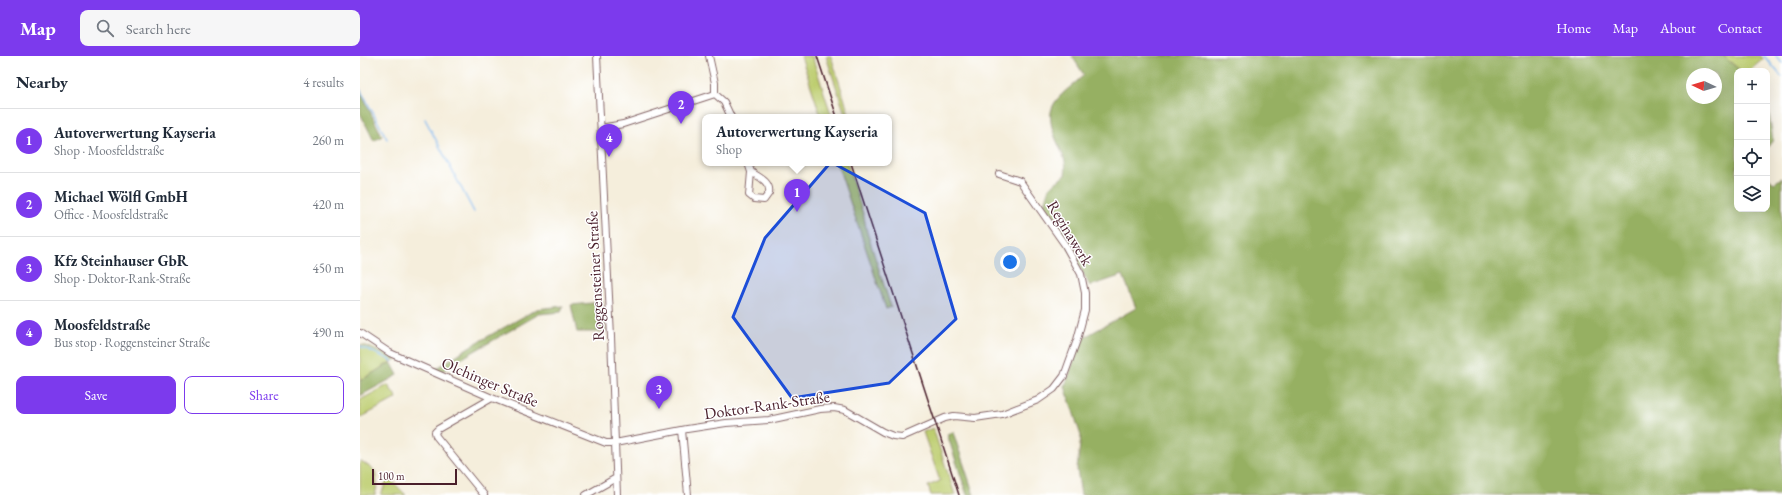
<!DOCTYPE html>
<html lang="en">
<head>
<meta charset="utf-8">
<style>
  body { margin:0; font-family:"EB Garamond",serif; background:#f6f6f7; color:#1f2937 }
  .controls { position:absolute; right:12px; top:12px; display:grid; overflow:hidden; border-radius:8px; box-shadow:0 4px 16px #0002 }
  .controls button { width:36px; height:36px; display:grid; place-items:center; padding:0; border:0; border-bottom:1px solid #e0e1e3; background:#fff; color:#1f2937; font:20px sans-serif }
  .compass { position:absolute; left:1326px; top:12px; width:36px; height:36px; border-radius:50%; background:#fff; box-shadow:0 4px 16px #0002; rotate:274deg }
  .scale { position:absolute; left:12px; bottom:10px; width:85px; box-sizing:border-box; padding-left:4px; border:2px solid #4a1f2b; border-top:0; font-size:11px; line-height:14px; white-space:nowrap; color:#4a1f2b; -webkit-text-stroke:3px #fff; paint-order:stroke }
  .you { position:absolute; left:650px; top:206px; width:14px; height:14px; margin:-10px; border:3px solid #fff; border-radius:50%; background:#1a73e8; box-shadow:0 0 0 6px #1a73e833 }
  .badge { display:grid; place-items:center; width:26px; height:26px; border-radius:50%; background:#7c3aed; color:#fff; font-size:13px; font-weight:700 }
  .pin { position:absolute; translate:-50% -33px; filter:drop-shadow(0 1px 2px #0008) }
  .pin::after { content:''; position:absolute; top:21px; width:14px; height:12px; background:inherit; clip-path:polygon(0 0,100% 0,50% 100%) }
  .popup { position:absolute; left:342px; top:58px; width:190px; height:52px; box-sizing:border-box; display:grid; place-content:center; border-radius:8px; background:#fff; filter:drop-shadow(0 1px 3px #0005); font-size:13px; white-space:nowrap; color:#747a83 }
  .popup b { font-size:15px; color:#1f2937 }
  .popup::after { content:''; position:absolute; left:50%; top:100%; margin-left:-8px; border:8px solid transparent; border-top-color:#fff }
  .list { margin:0; padding:0; list-style:none }
  h2 { display:flex; justify-content:space-between; align-items:center; height:52px; margin:0; padding:0 16px; font-size:17px }
  h2 small { font-size:13px; font-weight:400; color:#747a83 }
  .list li { display:grid; grid-template-columns:26px 1fr auto; gap:12px; align-items:center; box-sizing:border-box; height:64px; padding:0 16px; border-top:1px solid #e0e1e3 }
  .list b { display:block; font-size:15px; white-space:nowrap }
  .list p { margin:0; font-size:13px; white-space:nowrap; color:#747a83 }
  .list em { font-size:13px; font-style:normal; color:#747a83 }
  .actions { display:flex; gap:8px; padding:12px 16px }
  .actions a { flex:1; padding:9px 0; border:1px solid #7c3aed; border-radius:8px; text-align:center; font-size:14px; color:#7c3aed }
  .actions .main { background:#7c3aed; color:#fff }
  .icon { flex:none; width:22px; height:22px; fill:none; stroke:currentColor; stroke-width:2; stroke-linecap:round; stroke-linejoin:round }
  .map { position:relative; flex:none; width:1422px; height:439px; overflow:hidden }
  header { display:flex; align-items:center; gap:24px; box-sizing:border-box; height:56px; padding:0 20px; background:#7c3aed; color:#fff }
  header strong { font-size:19px }
  nav { display:flex; gap:22px; margin-inline-start:auto; font-size:14px }
  .search { width:280px; height:36px; background:#f6f6f7; display:flex; align-items:center; gap:10px; box-sizing:border-box; padding:0 14px; border-radius:8px; color:#747a83; font-size:15px }
  main { display:flex }
  aside { flex:1; background:#fff }
  .map>svg:first-child { display:block }
  .green { fill:#bdcd6f; stroke:#84764d }
  .forest { fill:#96b062; stroke:#706846; fill-rule:evenodd }
  .lines { fill:none; stroke-linecap:round; stroke-linejoin:round }
  .stream { stroke:#7eb8ef; stroke-width:1.5 }
  .minor-casing { stroke:#866769; stroke-width:8 }
  .minor { stroke:#fff; stroke-width:6 }
  .rail { stroke:#4a1f2b; stroke-width:1.5 }
  .marked { fill:#1d4ed8; fill-opacity:0.2; stroke:#1d4ed8; stroke-width:3; stroke-linejoin:round }
  .labels { text-anchor:middle; dominant-baseline:central; stroke-width:3; stroke-linejoin:round; paint-order:stroke }
  .street-label { font-size:16px; fill:#4a1f2b; stroke:#fff }
</style>
</head>
<body>
<header>
<strong>Map</strong>
<div class="search"><svg class="icon" aria-label="search" viewBox="0 0 24 24"><circle cx="10" cy="10" r="6"/><path d="M15 15l6 6"/></svg>Search here</div>
<nav><a>Home</a><a>Map</a><a>About</a><a>Contact</a></nav>
</header>
<main>
<aside>
<h2>Nearby<small>4 results</small></h2>
<ul class="list">
<li><span class="badge">1</span><div><b>Autoverwertung Kayseria</b><p>Shop · Moosfeldstraße</p></div><em>260 m</em></li>
<li><span class="badge">2</span><div><b>Michael Wölfl GmbH</b><p>Office · Moosfeldstraße</p></div><em>420 m</em></li>
<li><span class="badge">3</span><div><b>Kfz Steinhauser GbR</b><p>Shop · Doktor-Rank-Straße</p></div><em>450 m</em></li>
<li><span class="badge">4</span><div><b>Moosfeldstraße</b><p>Bus stop · Roggensteiner Straße</p></div><em>490 m</em></li>
</ul>
<div class="actions"><a class="main">Save</a><a>Share</a></div>
</aside>
<div class="map">
<svg width="1422" height="439" viewBox="0 0 1422 439">
  <rect width="100%" height="100%" fill="#fff"/>
  <filter id="ink" filterUnits="userSpaceOnUse"><feTurbulence type="fractalNoise" baseFrequency=".025" numOctaves="2"/><feDisplacementMap in="SourceGraphic" scale="8" xChannelSelector="R" yChannelSelector="G"/><feConvolveMatrix kernelMatrix="1 2 1 2 8 2 1 2 1" color-interpolation-filters="sRGB"/></filter>
  <filter id="wash" filterUnits="userSpaceOnUse"><feTurbulence type="fractalNoise" baseFrequency=".012" numOctaves="4" result="noise"/><feDisplacementMap in="SourceGraphic" scale="16" xChannelSelector="R" yChannelSelector="G"/><feGaussianBlur stdDeviation="0.9" result="paint"/><feColorMatrix in="noise" values="0 0 0 0 0 0 0 0 0 0 0 0 0 0 0 0 0 1.4 0 .05"/><feComposite in="paint" operator="in"/></filter>
  <g filter="url(#wash)">
    <rect width="100%" height="100%" fill="#f5eedc"/>
    <path class="green" d="M441 0H452L472 61H461Z
      M466 0H471L490 61H486Z
      M1363 0H1401L1403 3 1389 15H1381Z
      M477 107H487L504 161 507 176 531 251 526 253Z
      M0 289H4L36 303 0 325Z
      M28 329 37 342 0 362V344Z
      M573 372 595 439H571L568 430 580 425 563 376Z
      M0 404 15 415 17 430 15 439H0Z
      M28 421 46 439H21Z"/>
    <path class="forest" d="M712 0H1363L1381 15H1377V153H1407V121L1414 127 1422 122V439H721L717 413 721 380 705 330 721 283 776 252 763 219 730 230 684 148 689 132 705 119C707 106 704 102 699 90 680 49 695 45 724 19ZM1332 18H1356V42H1332Z
      M0 35 22 80 14 85 0 57Z
      M1407 53 1409 57 1413 84 1407 92Z
      M243 246 246 276H217L211 249Z
      M203 250 201 256 179 258 92 308 81 317 74 314 109 291 177 253Z
      M31 306 38 319 0 340V325Z
      M593 376 614 439H607L587 378Z"/>
    <g class="lines">
      <path class="stream" d="M1404 0 1422 21
        M1416 0 1422 7
        M0 33 27 83
        M65 63 114 156
        M0 290 33 305"/>
    </g>
  </g>
  <g filter="url(#ink)">
    <g class="lines">
      <defs>
        <path id="minor" d="M237 0 251 281 257 439
          M349 0 355 27V38
          M241 72 263 68 355 38 364 46 371 61
          M388 107 391 116
          M391 116C399 121 411 126 409 137L404 144 394 143 389 139Z
          M0 277 30 297 132 342 246 387H255L327 373 366 367 409 364 460 353 474 352 485 354 523 376 533 380 542 381 585 362 594 360 615 362 642 358 678 344 694 333 704 320 717 284 725 254V237L721 218 705 189 660 125 639 118
          M322 374 328 439
          M124 439 76 380 75 376 78 373 132 342
          M226 439 256 422"/>
      </defs>
      <use href="#minor" class="minor-casing"/>
      <use href="#minor" class="minor"/>
      <path class="rail" d="M457 0 477 61
        M491 107 599 439"/>
    </g>
  </g>
  <path class="marked" d="M471 106 565 157 596 263 529 327 432 342 373 261 405 182Z"/>
  <g class="labels">
    <g class="street-label">
      <text transform="translate(710 177) rotate(59)">Reginawerk</text>
      <text transform="translate(235 220) rotate(-93)">Roggensteiner Straße</text>
      <text transform="translate(130 326) rotate(23)">Olchinger Straße</text>
      <text transform="translate(407 349) rotate(-8)">Doktor-Rank-Straße</text>
    </g>
  </g>
</svg>
<div class="controls">
<button>+</button>
<button>−</button>
<button><svg class="icon" aria-label="locate" viewBox="0 0 24 24"><circle cx="12" cy="12" r="6"/><path d="M12 2v4M12 18v4M2 12h4M18 12h4"/></svg></button>
<button><svg class="icon" aria-label="layers" viewBox="0 0 24 24"><path d="M12 4l9 5-9 5-9-5zM3 14l9 5 9-5"/></svg></button>
</div>
<svg class="compass" viewBox="-18 -18 36 36"><path d="M0-13l5 13h-10z" fill="#e53935"/><path d="M0 13l5-13h-10z" fill="#747a83"/></svg>
<div class="scale">100 m</div>
<div class="you"></div>
<div class="pin badge" style="left:437px;top:156px">1</div>
<div class="popup"><b>Autoverwertung Kayseria</b>Shop</div>
<div class="pin badge" style="left:321px;top:68px">2</div>
<div class="pin badge" style="left:299px;top:353px">3</div>
<div class="pin badge" style="left:249px;top:101px">4</div>
</div>
</main>
</body>
</html>
